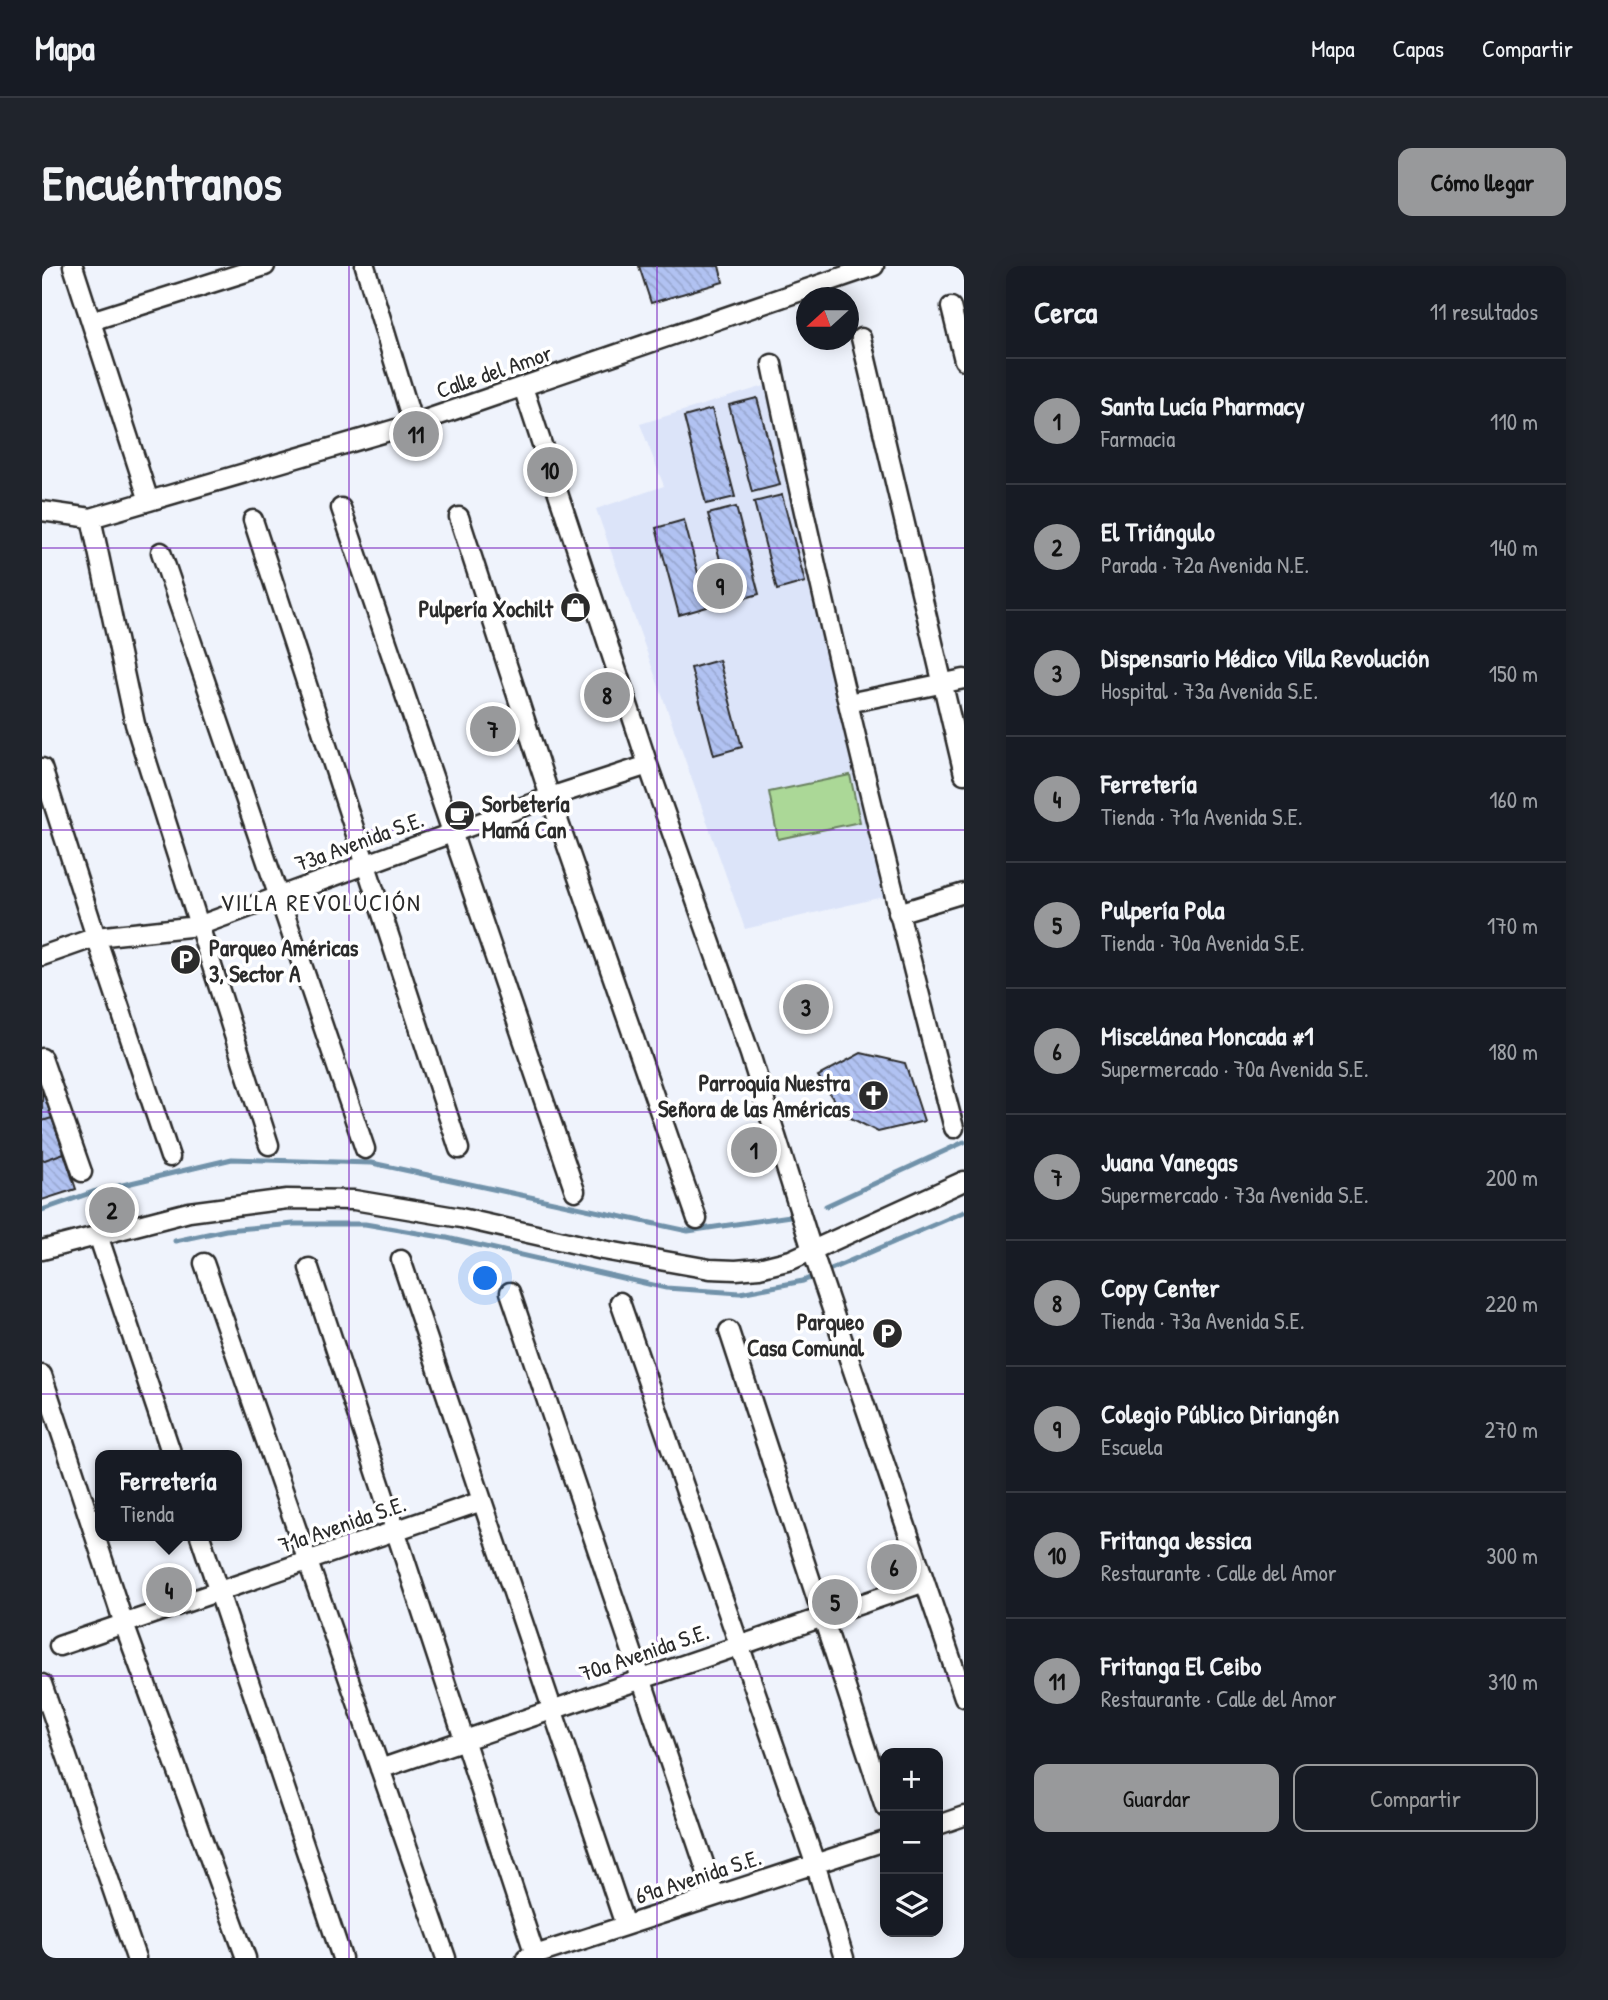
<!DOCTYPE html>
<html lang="es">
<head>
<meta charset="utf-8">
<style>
  body { margin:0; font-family:"Patrick Hand",sans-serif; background:#20242c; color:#f1f3f6 }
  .controls { position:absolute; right:21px; bottom:21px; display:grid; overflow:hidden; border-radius:14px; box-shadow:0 4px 18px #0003 }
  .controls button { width:63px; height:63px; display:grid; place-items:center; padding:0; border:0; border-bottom:2px solid #363941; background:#171b24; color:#f1f3f6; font:35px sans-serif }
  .compass { position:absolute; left:754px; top:21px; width:63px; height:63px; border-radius:50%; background:#171b24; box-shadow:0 4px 18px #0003; rotate:249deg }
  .you { position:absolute; left:444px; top:1013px; width:24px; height:24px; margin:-18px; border:5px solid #fff; border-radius:50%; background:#1a73e8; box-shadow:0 0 0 10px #1a73e833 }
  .badge { display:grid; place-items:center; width:46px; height:46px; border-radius:50%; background:#98999b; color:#111; font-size:23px; font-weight:700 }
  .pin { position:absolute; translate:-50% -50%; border:4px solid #fff; box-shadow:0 2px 7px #0006 }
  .popup { position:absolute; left:53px; top:1184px; width:147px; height:91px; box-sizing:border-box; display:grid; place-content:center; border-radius:14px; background:#171b24; filter:drop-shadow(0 2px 5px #0005); font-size:23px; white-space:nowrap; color:#9ea1a6 }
  .popup b { font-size:26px; color:#f1f3f6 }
  .popup::after { content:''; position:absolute; left:50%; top:100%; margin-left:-14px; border:14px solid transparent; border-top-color:#171b24 }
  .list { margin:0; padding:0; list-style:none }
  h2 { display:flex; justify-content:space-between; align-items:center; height:91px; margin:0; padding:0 28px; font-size:30px }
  h2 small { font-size:23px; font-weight:400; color:#9ea1a6 }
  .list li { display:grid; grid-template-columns:46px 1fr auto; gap:21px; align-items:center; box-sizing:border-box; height:126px; padding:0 28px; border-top:2px solid #363941 }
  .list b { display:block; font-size:26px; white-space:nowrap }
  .list p { margin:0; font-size:23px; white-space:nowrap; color:#9ea1a6 }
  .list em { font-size:23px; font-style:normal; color:#9ea1a6 }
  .actions { display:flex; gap:14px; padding:21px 28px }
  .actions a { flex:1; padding:16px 0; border:2px solid #98999b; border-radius:14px; text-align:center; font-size:24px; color:#98999b }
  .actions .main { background:#98999b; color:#111 }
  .icon { flex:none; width:38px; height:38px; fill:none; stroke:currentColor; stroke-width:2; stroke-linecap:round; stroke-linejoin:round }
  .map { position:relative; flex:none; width:922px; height:1692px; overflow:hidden; border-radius:14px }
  header { display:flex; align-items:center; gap:42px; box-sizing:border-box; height:98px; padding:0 35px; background:#171b24; border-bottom:2px solid #363941 }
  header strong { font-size:33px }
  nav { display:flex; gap:38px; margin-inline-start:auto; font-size:24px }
  .intro { display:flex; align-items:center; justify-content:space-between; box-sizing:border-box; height:168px; padding:0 42px }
  h1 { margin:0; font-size:49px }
  .button { padding:18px 32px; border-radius:14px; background:#98999b; color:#111; font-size:24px; font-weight:700 }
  main { display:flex; gap:42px; padding:0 42px }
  aside { flex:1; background:#171b24; border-radius:14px; box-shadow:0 4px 18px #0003 }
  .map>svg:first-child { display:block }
  .built { fill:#dce4f9 }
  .pitch { fill:#abd897; stroke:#6b8261; stroke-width:2 }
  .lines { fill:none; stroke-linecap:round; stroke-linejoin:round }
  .stream { stroke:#7192aa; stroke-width:5 }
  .building { fill:url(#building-back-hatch); stroke:#2b2b2b; stroke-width:2 }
  .minor-casing { stroke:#2b2b2b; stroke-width:23 }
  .minor { stroke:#fff; stroke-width:18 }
  .grid { fill:none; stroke:#7b2cbf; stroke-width:2; stroke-opacity:0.55 }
  .labels { text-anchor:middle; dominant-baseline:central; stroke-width:7; stroke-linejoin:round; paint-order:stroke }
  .street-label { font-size:23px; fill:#2b2b2b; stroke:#fff }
  .poi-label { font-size:23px; font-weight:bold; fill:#2b2b2b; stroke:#fff; text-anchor:end }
  .neighbourhood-label { font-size:24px; letter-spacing:2px; fill:#2b2b2b; stroke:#fff }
</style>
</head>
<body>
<header>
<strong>Mapa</strong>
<nav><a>Mapa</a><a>Capas</a><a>Compartir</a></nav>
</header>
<div class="intro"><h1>Encuéntranos</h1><a class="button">Cómo llegar</a></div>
<main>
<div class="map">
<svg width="922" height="1692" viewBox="0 0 922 1692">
  <defs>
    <pattern id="building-back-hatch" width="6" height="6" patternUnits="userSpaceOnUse" patternTransform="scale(1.75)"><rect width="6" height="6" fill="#b1c2f2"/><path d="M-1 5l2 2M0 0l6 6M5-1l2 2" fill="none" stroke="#98a7d0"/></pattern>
  </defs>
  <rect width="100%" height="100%" fill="#eff3fc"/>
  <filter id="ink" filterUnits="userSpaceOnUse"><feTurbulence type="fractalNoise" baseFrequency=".0143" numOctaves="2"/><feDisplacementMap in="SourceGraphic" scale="14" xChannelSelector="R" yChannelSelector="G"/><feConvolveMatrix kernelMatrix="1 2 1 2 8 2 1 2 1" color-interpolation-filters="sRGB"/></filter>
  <g filter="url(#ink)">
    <path class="built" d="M729 118 845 630 703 663 554 243 622 220 598 158Z"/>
    <path class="pitch" d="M808 509 818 556 736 573 727 526Z"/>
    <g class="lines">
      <path class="stream" d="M51 926 64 933
        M784 940 922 876
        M0 944 51 926 190 893 330 897 646 965 755 949
        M133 975 184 964 252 958H323L405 972 624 1022 698 1027 761 1015 922 946"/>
    </g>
    <path class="building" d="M597 0H677L681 16 609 37Z
      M715 132 738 219 710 226 687 139Z
      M670 143 693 231 664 238 642 151Z
      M740 229 763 316 735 324 712 236Z
      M694 241 717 328 689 336 666 248Z
      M642 254 665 341 637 349 614 262Z
      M677 394 700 481 672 489 649 402Z
      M766 719 780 755 761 762 748 726Z
      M819 787 863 797 882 855 836 866 801 848 776 810Z
      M0 823 10 852 0 855Z
      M10 852 22 887 0 895V855Z
      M22 887 34 923 0 934V895Z"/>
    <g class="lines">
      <defs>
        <path id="minor" d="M31 0 107 235
          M323 0 371 158
          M909 41 922 94
          M49 55 223 0
          M819 72 922 508
          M730 98C784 355 846 609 912 862
          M481 121 606 499 708 788 770 984 922 1431
          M299 242 533 925
          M0 245 49 252 371 158 832 0
          M417 251 508 531 655 953
          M49 252 93 458 227 879
          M211 254 417 883
          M119 286 323 883
          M806 437 922 413
          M0 502 54 671 128 891
          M856 647 922 627
          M0 690 54 671 156 660 508 531 606 499
          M0 792 40 906
          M56 969 130 1189
          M0 984 147 946 245 933 312 934 419 952 561 984 668 1003 694 1004 717 1002 749 994 922 915
          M359 994 583 1659
          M162 997 404 1692
          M267 1002 493 1689
          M468 1026 673 1630
          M578 1036 773 1597 802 1692
          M687 1065 843 1541
          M0 1109 82 1358 204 1692
          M158 1270 300 1692
          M17 1380 440 1235
          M0 1418 94 1692
          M338 1503 883 1316
          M896 1559 922 1550
          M484 1692 843 1575"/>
      </defs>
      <use href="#minor" class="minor-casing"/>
      <use href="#minor" class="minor"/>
    </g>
  </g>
  <path class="grid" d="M307 0V1692M615 0V1692M0 282H922M0 564H922M0 846H922M0 1128H922M0 1410H922"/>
  <defs>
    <symbol id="shop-disc" viewBox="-11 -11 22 22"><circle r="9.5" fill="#2b2b2b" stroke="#fff"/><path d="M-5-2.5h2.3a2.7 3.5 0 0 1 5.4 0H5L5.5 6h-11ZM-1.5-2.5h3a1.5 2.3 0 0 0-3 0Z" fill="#fff"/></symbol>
    <symbol id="cafe-disc" viewBox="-11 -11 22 22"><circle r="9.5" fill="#2b2b2b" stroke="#fff"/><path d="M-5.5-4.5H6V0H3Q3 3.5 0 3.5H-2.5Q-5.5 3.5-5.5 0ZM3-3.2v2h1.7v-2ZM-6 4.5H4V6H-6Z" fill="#fff"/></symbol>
    <symbol id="parking-disc" viewBox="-11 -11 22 22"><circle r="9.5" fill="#2b2b2b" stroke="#fff"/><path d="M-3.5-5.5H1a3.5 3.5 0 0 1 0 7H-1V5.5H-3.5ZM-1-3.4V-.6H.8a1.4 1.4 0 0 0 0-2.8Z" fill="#fff"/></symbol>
    <symbol id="church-disc" viewBox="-11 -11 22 22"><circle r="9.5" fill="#2b2b2b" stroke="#fff"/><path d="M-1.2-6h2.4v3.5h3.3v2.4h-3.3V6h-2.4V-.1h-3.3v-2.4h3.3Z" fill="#fff"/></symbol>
  </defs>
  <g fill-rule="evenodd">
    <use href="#shop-disc" x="516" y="324" width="35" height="35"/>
    <use href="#cafe-disc" x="400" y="532" width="35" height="35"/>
    <use href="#parking-disc" x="126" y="676" width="35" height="35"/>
    <use href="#church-disc" x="814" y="812" width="35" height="35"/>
    <use href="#parking-disc" x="828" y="1050" width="35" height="35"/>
  </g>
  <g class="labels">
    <g class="street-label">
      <text transform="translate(452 105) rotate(-19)">Calle del Amor</text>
      <text transform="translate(317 575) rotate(-20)">73a Avenida S.E.</text>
      <text transform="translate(300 1258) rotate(-19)">71a Avenida S.E.</text>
      <text transform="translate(602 1386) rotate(-19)">70a Avenida S.E.</text>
      <text transform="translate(656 1610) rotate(-18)">69a Avenida S.E.</text>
    </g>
    <g class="poi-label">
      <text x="511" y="342">Pulpería Xochilt</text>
      <text x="440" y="537" text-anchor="start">Sorbetería<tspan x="440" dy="26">Mamá Can</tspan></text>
      <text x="167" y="681" text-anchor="start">Parqueo Américas<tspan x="167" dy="26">3, Sector A</tspan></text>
      <text x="808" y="816">Parroquia Nuestra<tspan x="808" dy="26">Señora de las Américas</tspan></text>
      <text x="822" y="1055">Parqueo<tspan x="822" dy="26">Casa Comunal</tspan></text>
    </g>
    <g class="neighbourhood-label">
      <text x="279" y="636">VILLA REVOLUCIÓN</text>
    </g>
  </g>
</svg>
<div class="controls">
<button>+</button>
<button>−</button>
<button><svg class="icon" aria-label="layers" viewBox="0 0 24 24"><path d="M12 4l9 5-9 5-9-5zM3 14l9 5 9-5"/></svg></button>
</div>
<svg class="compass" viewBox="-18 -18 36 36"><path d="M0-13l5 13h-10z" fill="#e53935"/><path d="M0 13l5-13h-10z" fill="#9ea1a6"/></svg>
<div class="you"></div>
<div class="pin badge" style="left:712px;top:884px">1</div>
<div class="pin badge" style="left:70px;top:944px">2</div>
<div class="pin badge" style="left:764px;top:741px">3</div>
<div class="pin badge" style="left:127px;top:1324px">4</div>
<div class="popup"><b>Ferretería</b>Tienda</div>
<div class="pin badge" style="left:793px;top:1336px">5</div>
<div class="pin badge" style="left:852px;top:1301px">6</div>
<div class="pin badge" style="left:451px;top:463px">7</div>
<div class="pin badge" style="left:565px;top:429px">8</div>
<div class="pin badge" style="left:678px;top:320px">9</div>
<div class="pin badge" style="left:508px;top:204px">10</div>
<div class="pin badge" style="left:374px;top:168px">11</div>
</div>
<aside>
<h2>Cerca<small>11 resultados</small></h2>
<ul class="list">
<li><span class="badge">1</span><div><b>Santa Lucía Pharmacy</b><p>Farmacia</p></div><em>110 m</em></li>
<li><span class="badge">2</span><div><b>El Triángulo</b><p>Parada · 72a Avenida N.E.</p></div><em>140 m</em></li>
<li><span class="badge">3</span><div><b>Dispensario Médico Villa Revolución</b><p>Hospital · 73a Avenida S.E.</p></div><em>150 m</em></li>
<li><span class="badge">4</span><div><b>Ferretería</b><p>Tienda · 71a Avenida S.E.</p></div><em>160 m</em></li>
<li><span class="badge">5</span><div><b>Pulpería Pola</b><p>Tienda · 70a Avenida S.E.</p></div><em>170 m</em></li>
<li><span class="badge">6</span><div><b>Miscelánea Moncada #1</b><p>Supermercado · 70a Avenida S.E.</p></div><em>180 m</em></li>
<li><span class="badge">7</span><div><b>Juana Vanegas</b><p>Supermercado · 73a Avenida S.E.</p></div><em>200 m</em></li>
<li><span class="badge">8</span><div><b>Copy Center</b><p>Tienda · 73a Avenida S.E.</p></div><em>220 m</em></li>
<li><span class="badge">9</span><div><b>Colegio Público Diriangén</b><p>Escuela</p></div><em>270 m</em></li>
<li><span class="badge">10</span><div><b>Fritanga Jessica</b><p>Restaurante · Calle del Amor</p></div><em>300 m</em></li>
<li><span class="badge">11</span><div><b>Fritanga El Ceibo</b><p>Restaurante · Calle del Amor</p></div><em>310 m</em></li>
</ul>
<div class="actions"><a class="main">Guardar</a><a>Compartir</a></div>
</aside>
</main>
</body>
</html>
